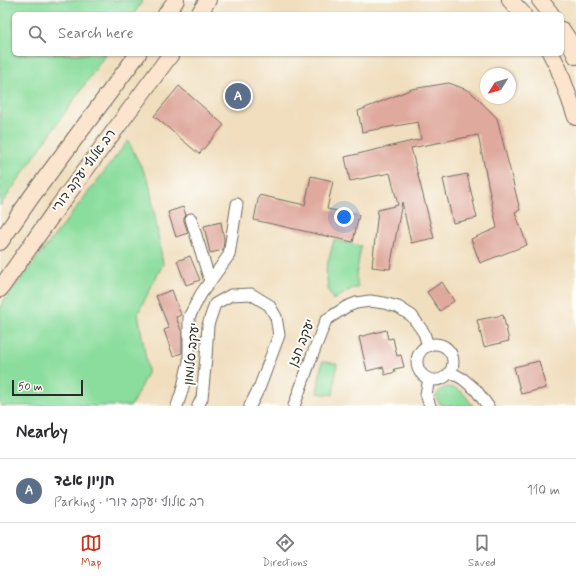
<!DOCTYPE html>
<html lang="en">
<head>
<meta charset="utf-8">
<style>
  body { margin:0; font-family:Mynerve,"Playpen Sans Hebrew",sans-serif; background:#f7f7f7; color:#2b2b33 }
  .compass { position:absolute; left:480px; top:68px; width:36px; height:36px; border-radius:50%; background:#fff; box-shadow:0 1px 3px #0004; rotate:233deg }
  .scale { position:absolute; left:12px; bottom:10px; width:71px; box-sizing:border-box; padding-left:4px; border:2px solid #2b2b2b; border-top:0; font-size:11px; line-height:14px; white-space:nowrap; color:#2b2b2b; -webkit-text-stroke:3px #fdfcf7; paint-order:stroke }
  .you { position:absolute; left:344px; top:217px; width:14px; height:14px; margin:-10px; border:3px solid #fff; border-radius:50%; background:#1a73e8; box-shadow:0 0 0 6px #1a73e833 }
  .badge { display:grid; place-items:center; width:26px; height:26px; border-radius:50%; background:#c8321e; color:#fff; font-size:13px; font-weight:700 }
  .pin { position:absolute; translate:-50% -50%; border:2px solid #fff; box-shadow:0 1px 4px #0006 }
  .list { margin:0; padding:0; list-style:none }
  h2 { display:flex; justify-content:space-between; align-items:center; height:52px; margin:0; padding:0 16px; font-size:17px }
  h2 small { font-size:13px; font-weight:400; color:#7c7c81 }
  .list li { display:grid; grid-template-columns:26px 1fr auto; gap:12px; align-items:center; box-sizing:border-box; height:64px; padding:0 16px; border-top:1px solid #e1e1e2 }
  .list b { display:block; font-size:15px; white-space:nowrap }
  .list p { margin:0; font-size:13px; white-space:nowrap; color:#7c7c81 }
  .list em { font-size:13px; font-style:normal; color:#7c7c81 }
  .icon { flex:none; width:22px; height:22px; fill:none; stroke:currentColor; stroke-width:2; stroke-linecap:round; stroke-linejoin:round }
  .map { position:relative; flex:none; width:576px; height:406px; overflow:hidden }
  .search { position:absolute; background:#fff; box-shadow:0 1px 3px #0004; left:12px; right:12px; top:12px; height:44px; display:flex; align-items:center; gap:10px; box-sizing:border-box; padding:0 14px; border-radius:6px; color:#7c7c81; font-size:15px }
  .sheet { height:116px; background:#fff }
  nav { display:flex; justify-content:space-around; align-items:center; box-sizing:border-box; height:56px; border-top:1px solid #e1e1e2; background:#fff; font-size:11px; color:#7c7c81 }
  nav a { display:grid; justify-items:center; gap:2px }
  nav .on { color:#c8321e }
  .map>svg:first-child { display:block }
  .green { fill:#8add9d; stroke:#5a8464 }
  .building { fill:#dfa99d }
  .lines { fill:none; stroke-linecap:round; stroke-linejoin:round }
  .street-casing { stroke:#706a5e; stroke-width:13 }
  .secondary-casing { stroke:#706a5e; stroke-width:18 }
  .street { stroke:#fff; stroke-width:11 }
  .secondary { stroke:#fce5cf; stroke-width:16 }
  .labels { text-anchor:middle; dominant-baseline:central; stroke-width:4; stroke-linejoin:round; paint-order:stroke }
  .street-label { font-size:13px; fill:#2b2b2b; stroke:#fdfcf7 }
</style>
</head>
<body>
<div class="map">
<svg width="576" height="406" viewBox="0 0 576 406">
  <rect width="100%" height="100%" fill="#fdfcf7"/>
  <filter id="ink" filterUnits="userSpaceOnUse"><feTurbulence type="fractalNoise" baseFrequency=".025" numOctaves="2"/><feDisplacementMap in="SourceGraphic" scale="8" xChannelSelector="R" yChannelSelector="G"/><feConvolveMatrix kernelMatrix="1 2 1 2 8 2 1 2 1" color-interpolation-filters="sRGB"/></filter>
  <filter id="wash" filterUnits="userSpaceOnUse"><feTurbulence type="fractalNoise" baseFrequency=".012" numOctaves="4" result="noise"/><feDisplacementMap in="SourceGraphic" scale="16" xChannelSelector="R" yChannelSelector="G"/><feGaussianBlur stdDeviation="0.9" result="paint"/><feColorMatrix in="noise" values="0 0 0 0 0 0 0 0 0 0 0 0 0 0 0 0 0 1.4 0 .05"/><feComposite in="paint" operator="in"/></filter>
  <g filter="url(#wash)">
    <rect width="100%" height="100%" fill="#f0debe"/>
    <path class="green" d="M0 0H143L134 14H14V54H106L0 206Z
      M128 141 149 182 163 264 138 313 148 371 131 406H0V306Z
      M334 240 361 246 356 276 358 288H353L333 300 328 289 326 269Z
      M322 361 337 364 333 395 317 393Z
      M448 387C462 388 465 396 473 406H442L436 398C438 390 441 389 448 387Z"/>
    <g id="blocks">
      <path class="building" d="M449 83 470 91 497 118 520 210 515 212 527 245 480 263 471 239 497 228 478 135 411 148 434 238 411 243 402 202 390 269 372 267 378 210 398 205 390 173 350 181 345 157 421 139 418 122 362 132 358 111 412 89Z
        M179 86 224 125 199 154 154 116Z
        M467 174 477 218 453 223 443 179Z
        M311 176 333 181 327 209 359 215 353 242 254 220 259 195 305 205Z
        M183 207 186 215 184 218V221L188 233 176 237 168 212Z
        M221 222 224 239 223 250 210 253 204 226Z
        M190 256 200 280 186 285 177 261Z
        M442 282 454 301 440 311 427 292Z
        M172 290 181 315 176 317 182 333V353L173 356 164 330 169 328 156 296Z
        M503 315 509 341 484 347 477 320Z
        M386 330 388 339 393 338 397 356 401 355 404 367 394 369 395 372 385 375 383 367 367 371 359 337Z
        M539 361 546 388 521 394 514 367Z"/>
    </g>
  </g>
  <g filter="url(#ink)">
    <use href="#blocks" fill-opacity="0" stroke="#706a5e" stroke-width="1"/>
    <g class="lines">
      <defs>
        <path id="street" d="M191 219 210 281
          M417 362a18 18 0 1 1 36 0a18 18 0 1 1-36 0Z
          M450 372 463 379 476 390 488 406
          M429 379 426 394 430 406
          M177 406 182 391 189 361V317L201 294 229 255 237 204
          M198 406 202 398 206 357 208 325 215 304 231 295 251 294 269 305 276 317 279 335 260 386 250 406
          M294 406 312 356 326 320 346 307 356 303 370 301 384 303 398 307 412 316 424 333 428 346"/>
        <path id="secondary" d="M510 0 523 14
          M540 0 551 14
          M166 14 176 0
          M199 14 208 0
          M562 30 568 39 576 56
          M551 54 558 67 576 117
          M0 242 32 196 138 54
          M0 289 55 211 171 54"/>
      </defs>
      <use href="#street" class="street-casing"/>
      <use href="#secondary" class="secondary-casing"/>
      <use href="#street" class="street"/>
      <use href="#secondary" class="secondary"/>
    </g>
  </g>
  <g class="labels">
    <g class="street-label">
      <text transform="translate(84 171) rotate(-54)">רב אלוף יעקב דורי</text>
      <text transform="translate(302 343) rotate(-68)">יעקב חזן</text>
      <text transform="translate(192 354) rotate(-84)">יעקב סלומון</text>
    </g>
  </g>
</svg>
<svg class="compass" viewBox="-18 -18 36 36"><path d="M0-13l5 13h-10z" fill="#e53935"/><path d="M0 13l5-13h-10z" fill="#7c7c81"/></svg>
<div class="scale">50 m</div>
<div class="you"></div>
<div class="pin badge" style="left:238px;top:96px;background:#5c6f8a">A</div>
<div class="search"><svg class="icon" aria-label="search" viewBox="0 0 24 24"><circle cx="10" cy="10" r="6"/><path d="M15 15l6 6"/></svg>Search here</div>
</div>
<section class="sheet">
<h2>Nearby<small></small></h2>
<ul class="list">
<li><span class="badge" style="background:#5c6f8a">A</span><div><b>חניון אגד</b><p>Parking · רב אלוף יעקב דורי</p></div><em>110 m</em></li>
</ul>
</section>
<nav>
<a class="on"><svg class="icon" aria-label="map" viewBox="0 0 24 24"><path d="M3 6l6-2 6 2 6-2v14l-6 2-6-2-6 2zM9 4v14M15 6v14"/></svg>Map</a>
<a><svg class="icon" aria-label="directions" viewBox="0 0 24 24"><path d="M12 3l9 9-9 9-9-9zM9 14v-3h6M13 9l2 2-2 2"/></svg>Directions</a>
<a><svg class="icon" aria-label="saved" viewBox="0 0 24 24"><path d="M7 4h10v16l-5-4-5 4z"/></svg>Saved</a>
</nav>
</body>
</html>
